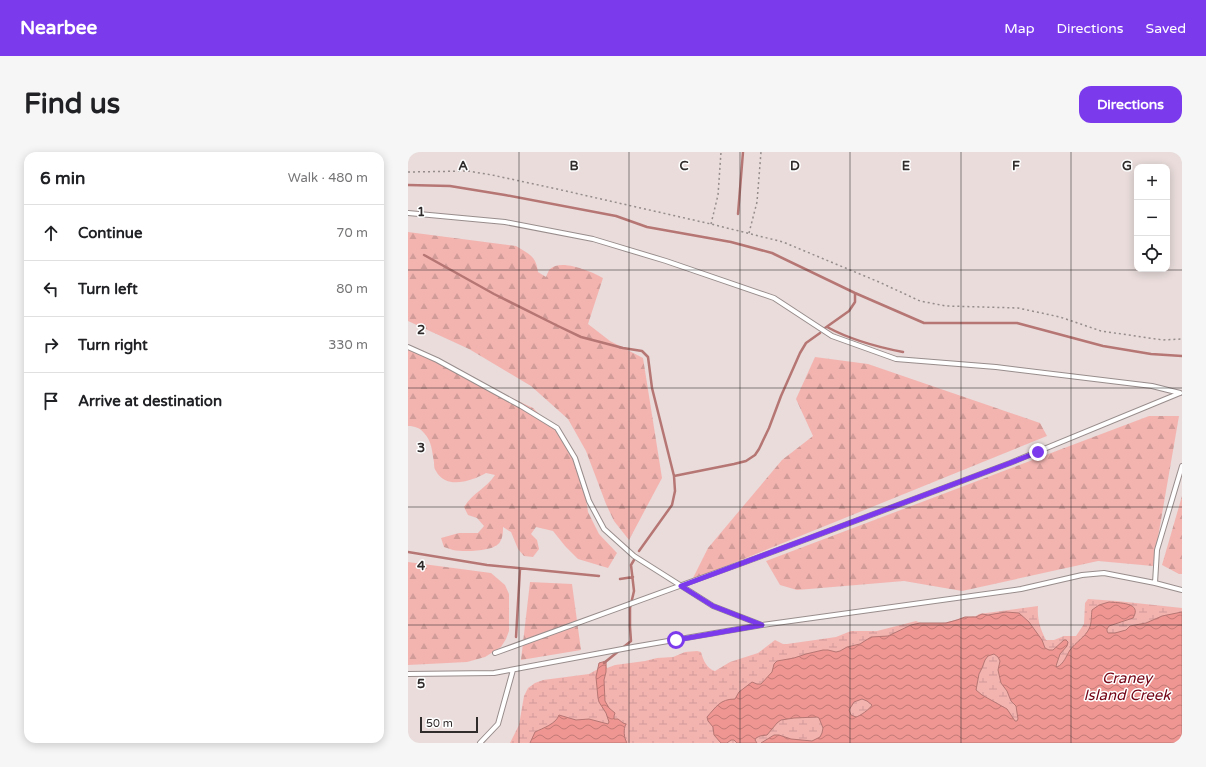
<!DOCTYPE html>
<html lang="en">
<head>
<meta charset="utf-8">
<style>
  body { margin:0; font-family:"Varela Round",sans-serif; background:#f6f6f6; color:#202124 }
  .controls { position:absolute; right:12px; top:12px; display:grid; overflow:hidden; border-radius:8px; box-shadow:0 2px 10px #0003 }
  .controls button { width:36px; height:36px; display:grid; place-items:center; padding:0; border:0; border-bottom:1px solid #e0e0e0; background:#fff; color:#202124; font:20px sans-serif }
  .scale { position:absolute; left:12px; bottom:10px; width:58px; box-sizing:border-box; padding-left:4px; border:2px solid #312c2c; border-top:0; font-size:11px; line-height:14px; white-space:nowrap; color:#312c2c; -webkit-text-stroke:3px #fff; paint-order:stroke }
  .stop { position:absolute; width:12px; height:12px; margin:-9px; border:3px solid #7c3aed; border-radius:50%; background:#fff }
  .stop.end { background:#7c3aed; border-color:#fff; box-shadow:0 1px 4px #0008 }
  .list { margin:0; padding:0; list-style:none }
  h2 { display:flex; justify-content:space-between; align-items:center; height:52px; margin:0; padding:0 16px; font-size:17px }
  h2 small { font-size:13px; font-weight:400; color:#757577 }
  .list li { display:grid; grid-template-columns:26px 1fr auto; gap:12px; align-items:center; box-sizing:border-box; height:56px; padding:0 16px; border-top:1px solid #e0e0e0 }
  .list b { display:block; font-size:15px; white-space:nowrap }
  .list em { font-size:13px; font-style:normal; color:#757577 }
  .icon { flex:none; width:22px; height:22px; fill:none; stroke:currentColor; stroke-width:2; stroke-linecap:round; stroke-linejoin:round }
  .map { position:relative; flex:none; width:774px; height:591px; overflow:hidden; border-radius:12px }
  header { display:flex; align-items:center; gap:24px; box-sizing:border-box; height:56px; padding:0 20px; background:#7c3aed; color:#fff }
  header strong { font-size:19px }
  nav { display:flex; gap:22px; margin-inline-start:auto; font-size:14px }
  .intro { display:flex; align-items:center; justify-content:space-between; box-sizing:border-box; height:96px; padding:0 24px }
  h1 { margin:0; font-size:28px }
  .button { padding:10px 18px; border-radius:12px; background:#7c3aed; color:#fff; font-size:14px; font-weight:700 }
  main { display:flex; gap:24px; padding:0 24px }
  aside { flex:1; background:#fff; border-radius:12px; box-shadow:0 2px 10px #0003 }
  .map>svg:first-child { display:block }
  .forest { fill:url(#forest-firs) }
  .wetland { fill:url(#wetland-marsh) }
  .water { fill:url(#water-waves); stroke:#b67673; fill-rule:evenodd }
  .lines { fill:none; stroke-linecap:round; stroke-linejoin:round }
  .stream { stroke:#b67673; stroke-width:2.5 }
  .lane-casing { stroke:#988d8c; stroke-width:6 }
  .path { stroke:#958c8b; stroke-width:1.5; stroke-dasharray:2 3; stroke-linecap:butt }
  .lane { stroke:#fff; stroke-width:4 }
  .route { stroke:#7c3aed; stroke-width:5 }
  .grid { fill:none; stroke:#312c2c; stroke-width:1; stroke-opacity:0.55 }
  .labels { text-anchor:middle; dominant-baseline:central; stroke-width:3; stroke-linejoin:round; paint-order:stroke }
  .water-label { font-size:15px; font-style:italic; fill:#720315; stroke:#fff }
  .grid-label { font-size:13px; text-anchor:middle; font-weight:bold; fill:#312c2c; stroke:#fff; stroke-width:3; stroke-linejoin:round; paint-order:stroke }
</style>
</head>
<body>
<header>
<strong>Nearbee</strong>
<nav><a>Map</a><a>Directions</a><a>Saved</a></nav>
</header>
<div class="intro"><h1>Find us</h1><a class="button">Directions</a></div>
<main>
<aside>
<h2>6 min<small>Walk · 480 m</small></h2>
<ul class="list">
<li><svg class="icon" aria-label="ahead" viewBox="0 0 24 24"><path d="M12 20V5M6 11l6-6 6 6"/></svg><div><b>Continue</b></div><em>70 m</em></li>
<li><svg class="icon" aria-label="left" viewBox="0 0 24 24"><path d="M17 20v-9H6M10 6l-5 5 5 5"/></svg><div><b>Turn left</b></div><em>80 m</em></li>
<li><svg class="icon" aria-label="right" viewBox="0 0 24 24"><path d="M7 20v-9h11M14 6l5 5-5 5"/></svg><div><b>Turn right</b></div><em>330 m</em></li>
<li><svg class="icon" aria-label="arrive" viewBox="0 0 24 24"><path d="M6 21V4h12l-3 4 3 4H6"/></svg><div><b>Arrive at destination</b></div></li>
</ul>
</aside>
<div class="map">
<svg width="774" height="591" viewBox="0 0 774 591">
  <defs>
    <pattern id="forest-firs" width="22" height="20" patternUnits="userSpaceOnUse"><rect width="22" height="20" fill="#f3b4b0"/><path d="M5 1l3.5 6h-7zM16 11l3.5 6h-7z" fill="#d19b98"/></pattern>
    <pattern id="wetland-marsh" width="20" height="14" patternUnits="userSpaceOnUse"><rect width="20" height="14" fill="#f3b4b0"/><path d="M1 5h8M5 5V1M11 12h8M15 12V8" fill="none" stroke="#d19b98"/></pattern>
    <pattern id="water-waves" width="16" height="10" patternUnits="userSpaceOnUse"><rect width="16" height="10" fill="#ef9692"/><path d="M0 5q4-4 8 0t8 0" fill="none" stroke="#c27b77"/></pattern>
  </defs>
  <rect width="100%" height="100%" fill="#e9dcdb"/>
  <path class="forest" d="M0 80 108 94C121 102 128 104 130 120L138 125C139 123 140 119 142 117 153 106 185 120 195 126L180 172 202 189 235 206 254 326 221 388 206 369 198 352 178 299 160 267 123 234 61 197 0 169Z
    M0 197 125 256 147 278 162 299 176 333 180 360 191 382 209 401 200 416 170 407 157 394 145 379 128 375 123 382 129 388 131 397 125 405 116 404 110 397 103 380 95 375C95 380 95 385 92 390 86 400 55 400 45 398 42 397 39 396 36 395L33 386 51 381H70L76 374 69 366 60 363 56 355C65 340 78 337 87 323L78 321C64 329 38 338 28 319 26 317 26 313 26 310 24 300 24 289 16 281 12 276 7 274 0 274Z
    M407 205 460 212 632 271 639 284 284 428 300 396 374 308 405 284 388 247Z
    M741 264H771L745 414 690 409 554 439 496 429 389 438 372 433 358 409Z
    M774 344V422H771L754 413Z
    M0 410 83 421 97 433 101 442V479L98 487 93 495 77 505 59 510 0 513Z
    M122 430 164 432 173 498 113 508Z"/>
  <path class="wetland" d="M680 447 709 449 774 456V591H102L111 573 116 544 120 536 127 531 135 528 181 522 190 517 191 511 198 509 199 516 207 513 237 509 249 506 265 505 277 500 289 499 293 500C295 508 299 517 307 519L322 510 350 501 367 488 375 492H379L428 485 443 479H469L508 469C522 476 542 470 556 465 562 464 567 466 571 462L630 454C629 467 632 476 638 488H646L656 484H668L676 472 677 451Z"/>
  <path class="water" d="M701 450C710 451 735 450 725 466L701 474 699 477V479L700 481H707L718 478 722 474 738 471 754 464 774 460V591H353L366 583H371L383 587 404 589 412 585 414 581 415 576 411 566 409 565 386 566 373 568 369 571 359 583 352 584 348 586 347 588 349 591H329L326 588H323L319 591H313L306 583 305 575 300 569 299 565C308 555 312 547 327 547L331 540 344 530 349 532H353L364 520 366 512 369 509 386 506 398 502 415 498H420L428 500 432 499 439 495 452 492 463 485 480 484 503 473 512 471H538L549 468 557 465H568L574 462 580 463 598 460 611 461 621 470 634 488 637 496 641 498H645L656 488H658L660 490 659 494 652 502 648 514 649 515C656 512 658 504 662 498 668 490 677 485 681 477 684 471 683 464 684 458L691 453ZM586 502 590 505 592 509 590 518 593 531 599 539 603 549 608 554 610 567 609 569H607L599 557 574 543 568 538 571 522 574 516 577 508 580 504ZM454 547 459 549 464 553C462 557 452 564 448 565L443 563 441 558 446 550Z
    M198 509V520L196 528 197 549 201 556 207 561 206 564V567H210L215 571 218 572C215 577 216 586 219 591H122L127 580C135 576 148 572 151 563L168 568 181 567 200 572 201 570 198 561 191 550 190 546 188 525 191 511Z"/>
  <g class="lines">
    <path class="stream" d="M0 33 42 34 97 43 208 64 239 75 323 90 364 101 447 141 516 171H609L695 194 743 202 774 204
      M330 62 335 0
      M16 103 86 142 150 174 173 185 215 196 234 199 240 205 244 236 266 324 267 339 264 353 231 399
      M419 175C443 188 469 195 495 200
      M417 176 441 159 447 150V141
      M266 324 326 312 338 309 347 303 351 297 361 276 373 244 392 201 398 191 412 181
      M0 400 79 413 191 424
      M212 427 225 425
      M108 485 112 417
      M196 511 223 489 222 475V456L226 439 223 413 226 408"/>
    <defs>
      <path id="lane" d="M0 61 97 70 185 87 258 109 366 146 424 184 488 207 588 215 744 234 772 241
        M0 195 29 208 113 254 149 276 167 306 181 349 196 377 226 404 305 454 354 473 613 437 674 423 696 421 747 431 774 438
        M747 431 749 398 774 314
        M87 501 351 405 602 311 772 241
        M0 522 86 521 225 495 354 473
        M72 591 90 572 105 518"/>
    </defs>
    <use href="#lane" class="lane-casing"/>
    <path class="path" d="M0 20 60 19 84 23 149 37 303 72 375 90 471 130 512 149 538 154 610 156 652 165 693 179 755 188 774 187
      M303 72 310 43 313 0
      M341 81 349 50 353 0"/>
    <use href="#lane" class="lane"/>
  </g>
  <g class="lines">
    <path class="route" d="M268 488 354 473 305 454 273 434 602 311 630 300"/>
  </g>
  <path class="grid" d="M111 0V591M221 0V591M332 0V591M442 0V591M553 0V591M663 0V591M0 118H774M0 236H774M0 355H774M0 473H774"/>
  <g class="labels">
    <g class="water-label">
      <text x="719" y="526">Craney<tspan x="719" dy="17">Island Creek</tspan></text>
    </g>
  </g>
  <g class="grid-label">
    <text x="55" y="18">A</text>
    <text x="166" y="18">B</text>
    <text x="276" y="18">C</text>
    <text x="387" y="18">D</text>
    <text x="498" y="18">E</text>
    <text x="608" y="18">F</text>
    <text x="719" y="18">G</text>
    <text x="13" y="64">1</text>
    <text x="13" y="182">2</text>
    <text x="13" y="300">3</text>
    <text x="13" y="418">4</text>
    <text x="13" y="536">5</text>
  </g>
</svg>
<div class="controls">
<button>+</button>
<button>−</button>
<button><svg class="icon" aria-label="locate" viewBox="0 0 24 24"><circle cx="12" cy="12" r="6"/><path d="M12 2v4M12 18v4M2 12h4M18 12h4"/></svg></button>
</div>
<div class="scale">50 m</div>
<div class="stop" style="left:268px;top:488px"></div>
<div class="stop end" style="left:630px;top:300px"></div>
</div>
</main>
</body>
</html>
